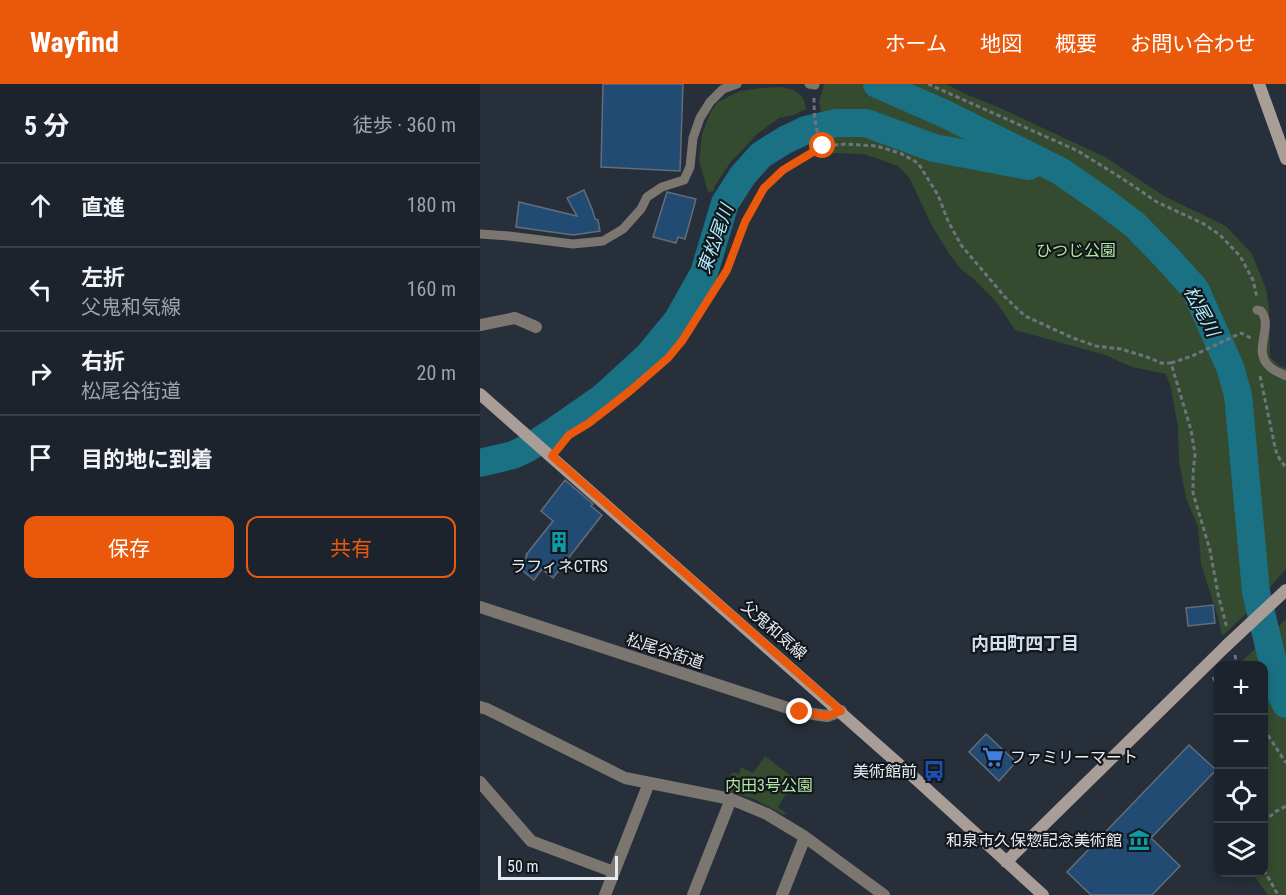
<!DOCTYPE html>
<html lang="ja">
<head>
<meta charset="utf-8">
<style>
  body { margin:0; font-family:"Roboto Condensed","Noto Sans JP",sans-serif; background:#252b34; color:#f1f3f6 }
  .controls { position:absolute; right:18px; bottom:18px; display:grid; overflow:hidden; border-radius:12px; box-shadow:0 3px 9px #0003 }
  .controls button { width:54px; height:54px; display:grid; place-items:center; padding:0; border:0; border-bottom:2px solid #3a4048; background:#1c232c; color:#f1f3f6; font:30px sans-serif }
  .scale { position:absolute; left:18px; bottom:15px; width:120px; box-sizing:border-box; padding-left:6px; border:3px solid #e5ebf2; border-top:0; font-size:16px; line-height:21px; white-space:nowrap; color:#e5ebf2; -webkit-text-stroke:4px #13171c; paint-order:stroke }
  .stop { position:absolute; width:18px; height:18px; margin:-14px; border:4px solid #ea580c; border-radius:50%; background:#fff }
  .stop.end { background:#ea580c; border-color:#fff; box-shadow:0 2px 6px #0008 }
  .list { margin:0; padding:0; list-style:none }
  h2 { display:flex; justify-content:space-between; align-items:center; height:78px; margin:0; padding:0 24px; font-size:26px }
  h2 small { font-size:20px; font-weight:400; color:#a0a4a9 }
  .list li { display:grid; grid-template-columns:39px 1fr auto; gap:18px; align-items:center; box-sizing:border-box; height:84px; padding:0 24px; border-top:2px solid #3a4048 }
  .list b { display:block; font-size:22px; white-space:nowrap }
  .list p { margin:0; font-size:20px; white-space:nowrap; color:#a0a4a9 }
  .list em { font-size:20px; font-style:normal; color:#a0a4a9 }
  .actions { display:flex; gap:12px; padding:18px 24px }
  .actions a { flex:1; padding:14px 0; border:2px solid #ea580c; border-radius:12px; text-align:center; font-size:21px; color:#ea580c }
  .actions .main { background:#ea580c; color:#fff }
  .icon { flex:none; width:33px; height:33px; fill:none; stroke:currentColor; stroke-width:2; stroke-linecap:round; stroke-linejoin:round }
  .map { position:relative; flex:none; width:806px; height:811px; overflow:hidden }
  header { display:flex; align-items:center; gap:36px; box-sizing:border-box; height:84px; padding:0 30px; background:#ea580c; color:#fff }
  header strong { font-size:28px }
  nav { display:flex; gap:33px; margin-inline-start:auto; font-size:21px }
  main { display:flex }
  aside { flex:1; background:#1c232c }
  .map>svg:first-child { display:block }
  .green { fill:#354b2f }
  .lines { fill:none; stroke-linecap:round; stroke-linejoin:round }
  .river { stroke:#1a7183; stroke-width:28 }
  .building { fill:#224b73; stroke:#636d79; stroke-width:1.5 }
  .path { stroke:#6d747e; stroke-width:3; stroke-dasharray:4.5 3; stroke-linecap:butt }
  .lane { stroke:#7c7671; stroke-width:9 }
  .street { stroke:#7c7671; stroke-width:12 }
  .secondary { stroke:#a89e97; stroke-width:12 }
  .secondary-bridge { stroke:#a89e97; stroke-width:12 }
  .route { stroke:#ea580c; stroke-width:8 }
  .labels { text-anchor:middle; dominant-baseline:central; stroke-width:4.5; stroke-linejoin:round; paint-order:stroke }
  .park-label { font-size:16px; fill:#afe7a0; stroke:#13171c }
  .poi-label { font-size:16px; fill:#e5ebf2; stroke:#13171c; text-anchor:end }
  .street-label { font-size:16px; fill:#e5ebf2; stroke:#13171c }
  .water-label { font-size:18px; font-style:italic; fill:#acecfc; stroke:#13171c }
  .neighbourhood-label { font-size:18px; font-weight:bold; fill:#d1deeb; stroke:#13171c }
</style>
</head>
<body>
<header>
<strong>Wayfind</strong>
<nav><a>ホーム</a><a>地図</a><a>概要</a><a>お問い合わせ</a></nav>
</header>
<main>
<aside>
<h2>5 分<small>徒歩 · 360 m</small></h2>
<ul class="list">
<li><svg class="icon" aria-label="ahead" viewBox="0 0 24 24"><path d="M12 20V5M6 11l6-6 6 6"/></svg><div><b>直進</b></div><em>180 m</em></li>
<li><svg class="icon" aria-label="left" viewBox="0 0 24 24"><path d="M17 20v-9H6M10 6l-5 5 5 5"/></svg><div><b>左折</b><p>父鬼和気線</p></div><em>160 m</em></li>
<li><svg class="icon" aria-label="right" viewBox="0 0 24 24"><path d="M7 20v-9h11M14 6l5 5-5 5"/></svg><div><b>右折</b><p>松尾谷街道</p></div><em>20 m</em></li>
<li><svg class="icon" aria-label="arrive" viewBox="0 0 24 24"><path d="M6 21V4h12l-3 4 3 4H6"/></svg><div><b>目的地に到着</b></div></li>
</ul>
<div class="actions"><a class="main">保存</a><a>共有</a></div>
</aside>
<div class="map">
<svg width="806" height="811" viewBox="0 0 806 811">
  <rect width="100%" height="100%" fill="#262f3a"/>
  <path class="green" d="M344 0H466L488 11 518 23 625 73 684 112 746 142 772 170 786 205 789 223 790 273 800 282 806 284V485L766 530 742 552 738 533 721 480 718 443 706 414 699 377 698 344 691 304 686 290 652 283 625 271 535 246 518 220 497 198 481 185 470 171 452 142 430 95 418 82 384 70 349 69 339 18Z
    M300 3C315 6 324 8 326 25L314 31 299 34 277 50 250 79 234 103V107L228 108 219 76 222 50 230 29 238 18 260 7 281 4Z
    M806 535V811H788L772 789 784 788V582L758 581Z
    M285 672 315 695 298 723 306 729 304 731 274 715 247 707 252 688 259 690 261 683 273 689Z"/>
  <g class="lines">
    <path class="river" d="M397 0 463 29 580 87 622 116 655 141 687 174 715 205 750 283 758 311 776 508 800 608 806 620
      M0 379 33 371 48 364 73 348 122 314 169 271 197 237 224 189 245 119 263 91 281 71 305 56 326 46 356 39H386L454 64 549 82"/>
  </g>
  <path class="building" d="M123 0H203L200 87 121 83Z
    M104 106 112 125 115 135 118 136 120 147 93 151 36 143 39 118 97 132 87 114Z
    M187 108 216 115 205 155 198 153 196 159 173 153Z
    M85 396 113 420 111 422 122 431 73 494 62 485 54 496 38 483 47 472 46 471 73 437 61 427Z
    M733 521 735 539 708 542 706 524Z
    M506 650 536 678 519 697 489 668Z
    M709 661 736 686 671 754 700 782 672 811H611L587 788Z"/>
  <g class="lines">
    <path class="path" d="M448 0 598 67 643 95 677 118 724 140 740 151 760 172 773 196 777 214
      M334 14C334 30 335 48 343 62L366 60 397 62 422 70 438 79 458 111 468 137 481 161 525 213 545 232 593 254 616 262 641 265 667 273 681 279H691L711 346 715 370 713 390V409L730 466 738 510 747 544
      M691 279 712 272 761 249 771 254
      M780 292 795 363 797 371 806 384
      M80 362 89 351 109 339 150 307 188 274 202 257 247 186 265 138 284 104 303 86 343 62
      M755 571 757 582
      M733 593 738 603
      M784 645 806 679
      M784 738 795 728 806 722
      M784 786 798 811"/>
    <path class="lane" d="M329 0 335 1
      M0 150 29 152 93 160 123 157 143 145 161 125 167 113 182 103 204 96 210 83 213 54 220 34 230 18 243 5 257 0
      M777 226 781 227C794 243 772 266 789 282 793 287 801 289 806 292"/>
    <path class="street" d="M0 241 35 234 56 243
      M0 523 320 628 347 632 361 627
      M0 623 7 625 145 694 251 715 287 730 325 753 404 811
      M0 698 51 757 134 788
      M125 811 169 699
      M213 811 251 715
      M302 811 325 753"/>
    <path class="secondary" d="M779 0 806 75
      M0 310 438 697 563 811
      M526 778 746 562"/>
    <path class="secondary-bridge" d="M746 562 806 506"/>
  </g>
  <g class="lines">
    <path class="route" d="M320 628 347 632 361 627 72 372 89 351 109 339 150 307 188 274 202 257 247 186 265 138 284 104 303 86 343 62"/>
  </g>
  <defs>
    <symbol id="building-bare" viewBox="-9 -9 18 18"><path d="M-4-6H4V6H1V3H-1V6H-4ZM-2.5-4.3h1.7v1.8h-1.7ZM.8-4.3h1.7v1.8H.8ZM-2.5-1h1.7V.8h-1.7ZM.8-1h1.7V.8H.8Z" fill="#0f9aa8" stroke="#13171c" stroke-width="2.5" paint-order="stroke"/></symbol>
    <symbol id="supermarket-bare" viewBox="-9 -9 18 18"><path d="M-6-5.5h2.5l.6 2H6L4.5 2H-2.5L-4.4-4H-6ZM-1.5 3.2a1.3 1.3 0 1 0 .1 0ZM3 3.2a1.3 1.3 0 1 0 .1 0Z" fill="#3f7fe0" stroke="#13171c" stroke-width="2.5" paint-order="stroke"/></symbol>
    <symbol id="bus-bare" viewBox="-9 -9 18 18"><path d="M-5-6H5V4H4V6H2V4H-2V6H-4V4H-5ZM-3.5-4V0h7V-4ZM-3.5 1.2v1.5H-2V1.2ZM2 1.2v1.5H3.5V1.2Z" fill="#1a4fb4" stroke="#13171c" stroke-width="2.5" paint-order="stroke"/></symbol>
    <symbol id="museum-bare" viewBox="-9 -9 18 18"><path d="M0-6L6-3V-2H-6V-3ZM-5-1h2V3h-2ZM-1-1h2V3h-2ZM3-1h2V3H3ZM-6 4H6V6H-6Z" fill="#0f9aa8" stroke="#13171c" stroke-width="2.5" paint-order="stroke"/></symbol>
  </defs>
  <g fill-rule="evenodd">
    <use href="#building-bare" x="64" y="443" width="30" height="30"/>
    <use href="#supermarket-bare" x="498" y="658" width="30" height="30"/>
    <use href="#bus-bare" x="439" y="672" width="30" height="30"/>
    <use href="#museum-bare" x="644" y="741" width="30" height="30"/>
  </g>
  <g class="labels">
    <g class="park-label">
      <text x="596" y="166">ひつじ公園</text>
      <text x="289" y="701">内田3号公園</text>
    </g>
    <g class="poi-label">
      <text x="79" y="482" text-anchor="middle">ラフィネCTRS</text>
      <text x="530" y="673" text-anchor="start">ファミリーマート</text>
      <text x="437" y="687">美術館前</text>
      <text x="642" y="756">和泉市久保惣記念美術館</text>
    </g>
    <g class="street-label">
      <text transform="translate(294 546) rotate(41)">父鬼和気線</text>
      <text transform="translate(185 567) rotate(18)">松尾谷街道</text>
    </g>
    <g class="water-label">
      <text transform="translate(235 155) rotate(-70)">東松尾川</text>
      <text transform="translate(722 227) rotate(62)">松尾川</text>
    </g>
    <g class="neighbourhood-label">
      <text x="545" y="559">内田町四丁目</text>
    </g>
  </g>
</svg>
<div class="controls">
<button>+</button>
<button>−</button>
<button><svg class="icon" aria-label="locate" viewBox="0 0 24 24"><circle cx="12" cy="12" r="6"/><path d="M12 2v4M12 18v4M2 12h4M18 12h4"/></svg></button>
<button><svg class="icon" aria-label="layers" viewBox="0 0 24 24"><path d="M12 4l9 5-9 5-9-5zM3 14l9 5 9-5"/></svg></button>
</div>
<div class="scale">50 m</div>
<div class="stop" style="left:343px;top:62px"></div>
<div class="stop end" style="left:320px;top:628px"></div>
</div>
</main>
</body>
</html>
